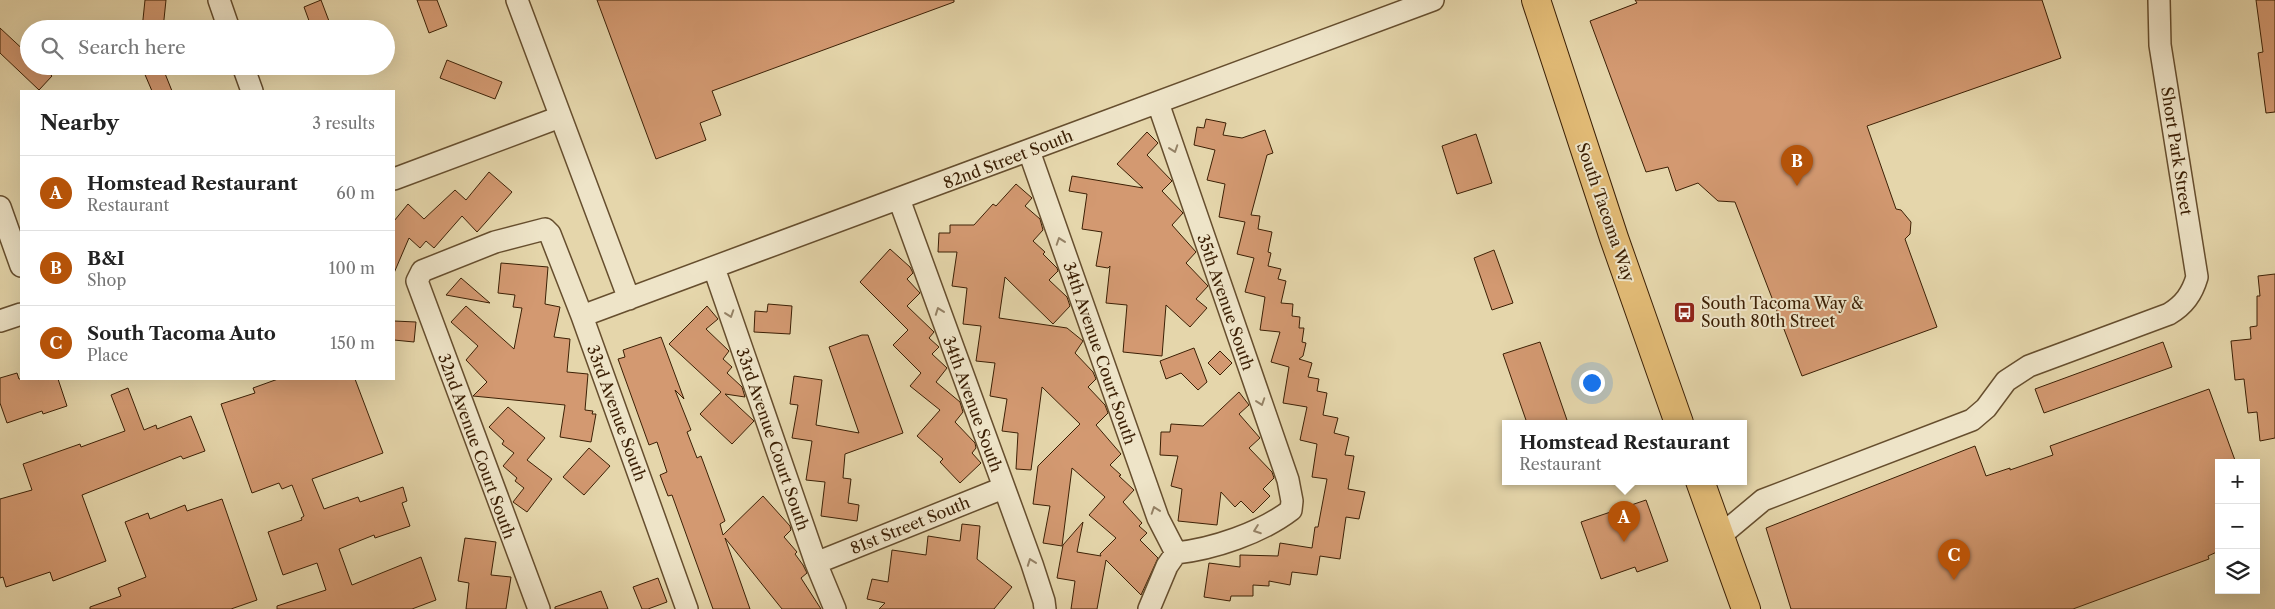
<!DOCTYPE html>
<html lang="en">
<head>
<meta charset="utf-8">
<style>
  body { margin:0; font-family:"Libre Caslon Text",serif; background:#f2f2f2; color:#222 }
  .controls { position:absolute; right:15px; bottom:15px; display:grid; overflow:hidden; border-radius:0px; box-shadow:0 5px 20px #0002 }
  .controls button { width:45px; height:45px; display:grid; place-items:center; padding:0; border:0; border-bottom:1px solid #e0e0e0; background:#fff; color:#222; font:25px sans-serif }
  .you { position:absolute; left:1591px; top:382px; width:18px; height:18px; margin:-12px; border:4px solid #fff; border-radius:50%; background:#1a73e8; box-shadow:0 0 0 8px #1a73e833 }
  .badge { display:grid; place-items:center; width:32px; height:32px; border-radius:50%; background:#b45309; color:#fff; font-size:16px; font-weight:700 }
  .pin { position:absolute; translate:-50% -41px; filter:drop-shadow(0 1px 2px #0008) }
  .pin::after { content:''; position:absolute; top:26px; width:18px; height:15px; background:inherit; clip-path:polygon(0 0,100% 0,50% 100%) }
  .popup { position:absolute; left:1502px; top:420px; width:245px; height:65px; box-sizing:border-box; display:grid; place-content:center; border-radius:0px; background:#fff; filter:drop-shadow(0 1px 4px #0005); font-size:16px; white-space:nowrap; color:#767676 }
  .popup b { font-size:19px; color:#222 }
  .popup::after { content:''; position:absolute; left:50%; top:100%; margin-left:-10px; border:10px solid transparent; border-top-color:#fff }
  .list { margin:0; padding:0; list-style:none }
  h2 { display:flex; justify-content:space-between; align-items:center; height:65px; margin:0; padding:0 20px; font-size:21px }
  h2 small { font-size:16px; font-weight:400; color:#767676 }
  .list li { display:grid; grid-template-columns:32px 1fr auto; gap:15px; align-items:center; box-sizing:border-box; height:75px; padding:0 20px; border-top:1px solid #e0e0e0 }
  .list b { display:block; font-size:19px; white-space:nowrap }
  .list p { margin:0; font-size:16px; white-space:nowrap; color:#767676 }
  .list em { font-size:16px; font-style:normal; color:#767676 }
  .icon { flex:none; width:28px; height:28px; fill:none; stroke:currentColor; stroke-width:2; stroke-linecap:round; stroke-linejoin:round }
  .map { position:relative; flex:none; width:2275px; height:609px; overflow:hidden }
  .search { position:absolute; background:#fff; box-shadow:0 5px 20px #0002; left:20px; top:20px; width:375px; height:55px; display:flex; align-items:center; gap:12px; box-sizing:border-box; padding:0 18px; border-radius:28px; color:#767676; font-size:19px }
  .panel { position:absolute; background:#fff; box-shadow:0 5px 20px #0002; left:20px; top:90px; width:375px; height:290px; border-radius:0px }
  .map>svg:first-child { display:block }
  .building { fill:#d39971; stroke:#3c2005 }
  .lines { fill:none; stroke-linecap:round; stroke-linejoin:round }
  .minor-casing { stroke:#664e2e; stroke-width:24 }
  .major-casing { stroke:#3c2005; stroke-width:30 }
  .minor { stroke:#eee4c8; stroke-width:21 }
  .major { stroke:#e2bb76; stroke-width:28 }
  .oneway { stroke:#958266 }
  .labels { text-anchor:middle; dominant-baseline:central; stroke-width:4; stroke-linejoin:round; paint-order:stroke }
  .street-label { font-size:16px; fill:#3c2005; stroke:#eee4c8 }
  .poi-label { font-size:16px; fill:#3c2005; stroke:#eee4c8; text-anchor:start }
</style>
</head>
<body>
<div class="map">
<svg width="2275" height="609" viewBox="0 0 2275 609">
  <rect width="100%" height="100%" fill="#e5d6ab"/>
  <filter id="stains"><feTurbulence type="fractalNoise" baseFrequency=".004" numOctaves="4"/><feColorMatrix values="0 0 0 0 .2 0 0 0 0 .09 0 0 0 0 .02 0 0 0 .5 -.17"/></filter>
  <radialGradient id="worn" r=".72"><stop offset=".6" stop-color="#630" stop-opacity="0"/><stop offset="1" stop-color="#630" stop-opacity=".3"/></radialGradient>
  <path class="building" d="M145 0H166L163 29H142Z
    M321 0 332 29H312L304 7Z
    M417 0H437L447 26 429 33Z
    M597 0H954V2L712 91 721 115 700 123 706 140 656 159Z
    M1635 0H2042L2061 58 1867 126 1896 209 1901 210 1911 222 1910 234 1905 239 1937 327 1802 376 1735 202 1718 201 1698 183 1676 191 1668 167 1646 172 1590 21 1637 3Z
    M2256 0H2275V112L2266 113 2258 53 2263 52Z
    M0 28 29 55V66H41L52 76 39 90 0 53Z
    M447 60 502 82 495 99 440 78Z
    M153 66H162L172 91H152L143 70Z
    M1206 119 1226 123 1223 135 1242 138 1265 130 1273 153 1267 155 1251 215 1260 216 1258 229 1272 232 1268 252 1271 253 1268 266 1281 269 1278 279 1286 281 1281 303 1293 304 1292 316 1300 317 1299 328H1304L1302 342 1306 343 1303 356 1299 359 1312 363 1308 377 1319 379 1317 391 1327 393 1323 415 1338 418 1334 433 1349 437 1345 455 1354 456 1348 489 1365 492 1359 519 1346 517 1340 559 1320 556 1317 575 1292 572 1290 585 1269 581V586L1253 585V596H1231L1230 601 1204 597 1209 563 1240 567V555L1278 556 1280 543 1312 548 1315 527H1318L1327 479 1312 477 1317 444 1300 440 1307 407 1283 403 1289 367 1271 362 1280 332 1260 330 1265 297 1245 292 1254 258 1237 254 1245 222 1219 217 1225 184 1207 180 1215 150 1194 145 1197 127 1204 128Z
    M1147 132 1158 143 1147 155 1172 181 1162 191 1183 213 1172 225 1196 252 1186 263 1208 286 1196 299 1207 308 1190 327 1166 305 1162 356 1123 352 1127 305 1106 303 1110 266 1108 268 1096 266 1102 232 1082 229 1087 194 1069 191 1072 176 1143 188 1117 164Z
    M1476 134 1492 183 1457 194 1442 146Z
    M489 172 512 192 486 222 477 232 462 216 434 248 426 241 420 248 409 238 394 273V221L408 204 424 219 455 190 466 200Z
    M1016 184 1032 198 1025 206 1040 219 1043 230 1033 241 1045 252 1043 254 1057 268 1058 271 1049 280 1067 297 1070 306 1053 324 1005 277 999 318 1067 328 1083 341 1075 353 1093 372 1096 379 1088 387 1105 405 1108 413 1096 425 1121 454 1110 465 1121 475 1119 476 1134 490 1123 502 1142 523 1139 526 1147 533 1140 540 1158 558 1141 595 1106 560 1097 609H1071L1075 581 1057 578 1063 545 1083 522 1077 552 1101 556 1100 554 1116 538 1089 515 1105 497 1072 468 1062 546 1043 543 1050 506 1033 504 1038 466 1080 424 1042 387 1031 470 1016 469 1018 433 1002 431 1007 399 990 396 995 363 976 361 981 326 963 324 967 288 952 286 957 252H938L939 233H950V225H974L993 204 996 206Z
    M890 249 910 267 913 273 907 279 920 293 907 306 934 332 929 338 939 347 932 354 947 368 936 382 960 402 963 412 955 422 975 443 976 448 972 453 981 463 960 483 940 462 943 459 917 436 940 410 910 386 921 373 893 345 908 330 860 282Z
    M1494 250 1513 303 1492 310 1474 258Z
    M501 263 548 267 545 304 560 307 554 337 570 339 567 372 588 374 585 410 593 411 592 414H596L591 442 560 437 565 405 473 396 487 382 466 360 478 346 451 322 466 306 514 349 522 308 513 307 515 295 498 293Z
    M2275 274V438L2260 441 2257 412 2248 413 2244 379 2235 380 2231 341 2251 339 2250 327 2257 326V296H2260L2258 276Z
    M461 278 490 303 446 295Z
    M768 304 792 306 790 334 754 332 755 311 767 312Z
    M707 306 718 319 706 329 729 351 723 359 732 367 727 373 742 387 745 397 725 394 754 421 732 444 700 414 721 392 669 344Z
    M394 321 416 322 414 342 394 340Z
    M862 335H868L903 433 845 454 843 478 851 479 848 503 859 505 857 521 821 516 825 482 806 480 812 441 792 438 798 405 790 404 794 376 822 380 816 425 859 433 829 347Z
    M661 337 684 399 675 390 691 430 687 432 697 458 701 456 725 521 720 524 723 535 763 496 790 526 791 530 784 537 797 552 795 554 803 565 807 573 801 578 821 609H782L725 538 750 609H713L672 495 668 496 660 475 667 472 657 442 649 445 618 359 625 357 623 350Z
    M1540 342 1568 423H1527L1503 354Z
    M2163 342 2172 367 2044 413 2035 389Z
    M1194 348 1207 382 1198 390 1181 373 1166 379 1160 361Z
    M1220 351 1232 363 1220 375 1208 363Z
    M17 373 19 379H58L67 406 43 414 42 411 7 423 0 403V378Z
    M278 379H355L383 453 312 479 324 509 358 497 360 502 403 487 407 501 402 503 410 526 375 538 374 535 339 549 352 585 421 557 436 600 412 609H277V606L326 590 317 563 283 575 268 532 302 520 301 518 304 516 292 485 282 489 279 483 252 493 221 404 255 393 253 388Z
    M128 388 144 430 156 425 157 429 191 416 205 451 183 459 181 456 82 495 106 561 53 581 50 572 6 587 3 577 0 578V499L32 490 23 464 80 444 81 447 125 431 111 395Z
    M2209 389 2236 463H2219V551L2208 556 2209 559 2073 609H1791L1766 528 1975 446 1986 476 2010 468V470L2053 455 2050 446Z
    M1239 392 1249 405 1239 414 1260 438 1249 448 1272 472 1274 478 1263 489 1270 496 1253 513 1241 501 1235 507 1221 492 1217 525 1178 521 1182 489 1171 486 1178 456 1160 455 1161 432H1170L1171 424 1203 426Z
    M508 407 545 438 527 460 552 479 527 512 513 502 524 488 515 481 517 478 503 466 514 453 502 444 504 441 489 427Z
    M589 448 610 466 584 495 563 477Z
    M222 499 257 600 231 609H90V607L121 596 118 588 146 577 125 522 148 513 150 519 185 505 187 511Z
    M1646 500 1668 561 1637 572 1635 567 1601 579 1581 522Z
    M962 524 980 526 977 559 1012 587 994 609H879L885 603 867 599 872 579 888 582 892 550 926 555 928 536 960 541Z
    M465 538 496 542 491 575 511 577 506 609H466L469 583 458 581Z
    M658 578 667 602 648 609H642L633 587Z
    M601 591 608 609H555V607Z"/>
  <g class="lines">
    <defs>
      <path id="minor" d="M219 0 229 29
        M517 0 629 299
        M243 66 252 91
        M1029 151 1158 518 1176 553
        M394 179 560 117
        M899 199 1032 564 1044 601 1045 609
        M0 207 21 266
        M714 268 816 563 835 609
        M582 316 1433 0
        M0 321 21 314
        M1720 536 1763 500 1972 420 1986 408 2006 381 2029 366 2169 314C2184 305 2192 294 2197 277L2160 45 2159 0
        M816 563 1003 488
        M539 609 417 281 422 271 495 242 545 229 550 234 582 316 687 609
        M1149 609 1167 566 1176 553C1213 549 1261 533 1291 510L1292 501 1288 480 1158 103"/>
      <path id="major" d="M1536 0 1614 238 1679 423
        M1700 481 1746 609"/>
    </defs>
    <use href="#minor" class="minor-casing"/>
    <use href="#major" class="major-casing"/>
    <use href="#minor" class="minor"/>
    <use href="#major" class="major"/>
  </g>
  <defs><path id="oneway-chevron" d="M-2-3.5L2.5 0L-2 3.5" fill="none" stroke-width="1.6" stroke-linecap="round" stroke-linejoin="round" transform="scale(1.25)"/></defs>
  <g class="oneway">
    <use href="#oneway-chevron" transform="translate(1174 149) rotate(71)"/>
    <use href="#oneway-chevron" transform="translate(1060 241) rotate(-109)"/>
    <use href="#oneway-chevron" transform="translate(939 311) rotate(-110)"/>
    <use href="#oneway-chevron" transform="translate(730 314) rotate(71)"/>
    <use href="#oneway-chevron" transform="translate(1261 402) rotate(71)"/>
    <use href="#oneway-chevron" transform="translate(1155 510) rotate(-109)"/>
    <use href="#oneway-chevron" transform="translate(1257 530) rotate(160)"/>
    <use href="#oneway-chevron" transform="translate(1031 562) rotate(-110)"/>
  </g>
  <defs>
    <symbol id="bus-square" viewBox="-11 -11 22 22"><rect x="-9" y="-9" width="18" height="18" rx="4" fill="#8f2418" stroke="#eee4c8"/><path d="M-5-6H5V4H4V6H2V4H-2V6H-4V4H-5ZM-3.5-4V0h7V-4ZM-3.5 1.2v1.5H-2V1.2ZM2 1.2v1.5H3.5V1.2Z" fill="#fff"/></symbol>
  </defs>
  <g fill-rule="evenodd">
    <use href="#bus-square" x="1672" y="300" width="25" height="25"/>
  </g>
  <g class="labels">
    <g class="street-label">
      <text transform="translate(2177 151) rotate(81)">Short Park Street</text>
      <text transform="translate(1008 159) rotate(-21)">82nd Street South</text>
      <text transform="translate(1606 212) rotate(71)">South Tacoma Way</text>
      <text transform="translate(1226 302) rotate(71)">35th Avenue South</text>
      <text transform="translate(1100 353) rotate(71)">34th Avenue Court South</text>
      <text transform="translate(973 404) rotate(70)">34th Avenue South</text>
      <text transform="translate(617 413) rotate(70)">33rd Avenue South</text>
      <text transform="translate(773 439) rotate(71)">33rd Avenue Court South</text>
      <text transform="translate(477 446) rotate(70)">32nd Avenue Court South</text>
      <text transform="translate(910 525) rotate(-22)">81st Street South</text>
    </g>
    <g class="poi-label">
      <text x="1701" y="303">South Tacoma Way &amp;<tspan x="1701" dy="18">South 80th Street</tspan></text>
    </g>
  </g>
  <rect width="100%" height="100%" filter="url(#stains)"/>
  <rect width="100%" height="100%" fill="url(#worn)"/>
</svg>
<div class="controls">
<button>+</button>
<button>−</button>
<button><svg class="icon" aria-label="layers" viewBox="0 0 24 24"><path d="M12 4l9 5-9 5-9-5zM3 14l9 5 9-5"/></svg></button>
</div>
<div class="you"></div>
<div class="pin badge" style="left:1624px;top:542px">A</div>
<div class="popup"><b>Homstead Restaurant</b>Restaurant</div>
<div class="pin badge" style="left:1797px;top:186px">B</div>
<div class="pin badge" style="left:1954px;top:580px">C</div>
<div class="search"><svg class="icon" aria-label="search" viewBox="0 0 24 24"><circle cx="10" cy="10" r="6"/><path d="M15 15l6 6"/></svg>Search here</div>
<section class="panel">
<h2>Nearby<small>3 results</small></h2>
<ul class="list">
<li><span class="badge">A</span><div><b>Homstead Restaurant</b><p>Restaurant</p></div><em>60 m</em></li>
<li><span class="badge">B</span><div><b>B&amp;I</b><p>Shop</p></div><em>100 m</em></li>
<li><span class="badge">C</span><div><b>South Tacoma Auto</b><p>Place</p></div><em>150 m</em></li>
</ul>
</section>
</div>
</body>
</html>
